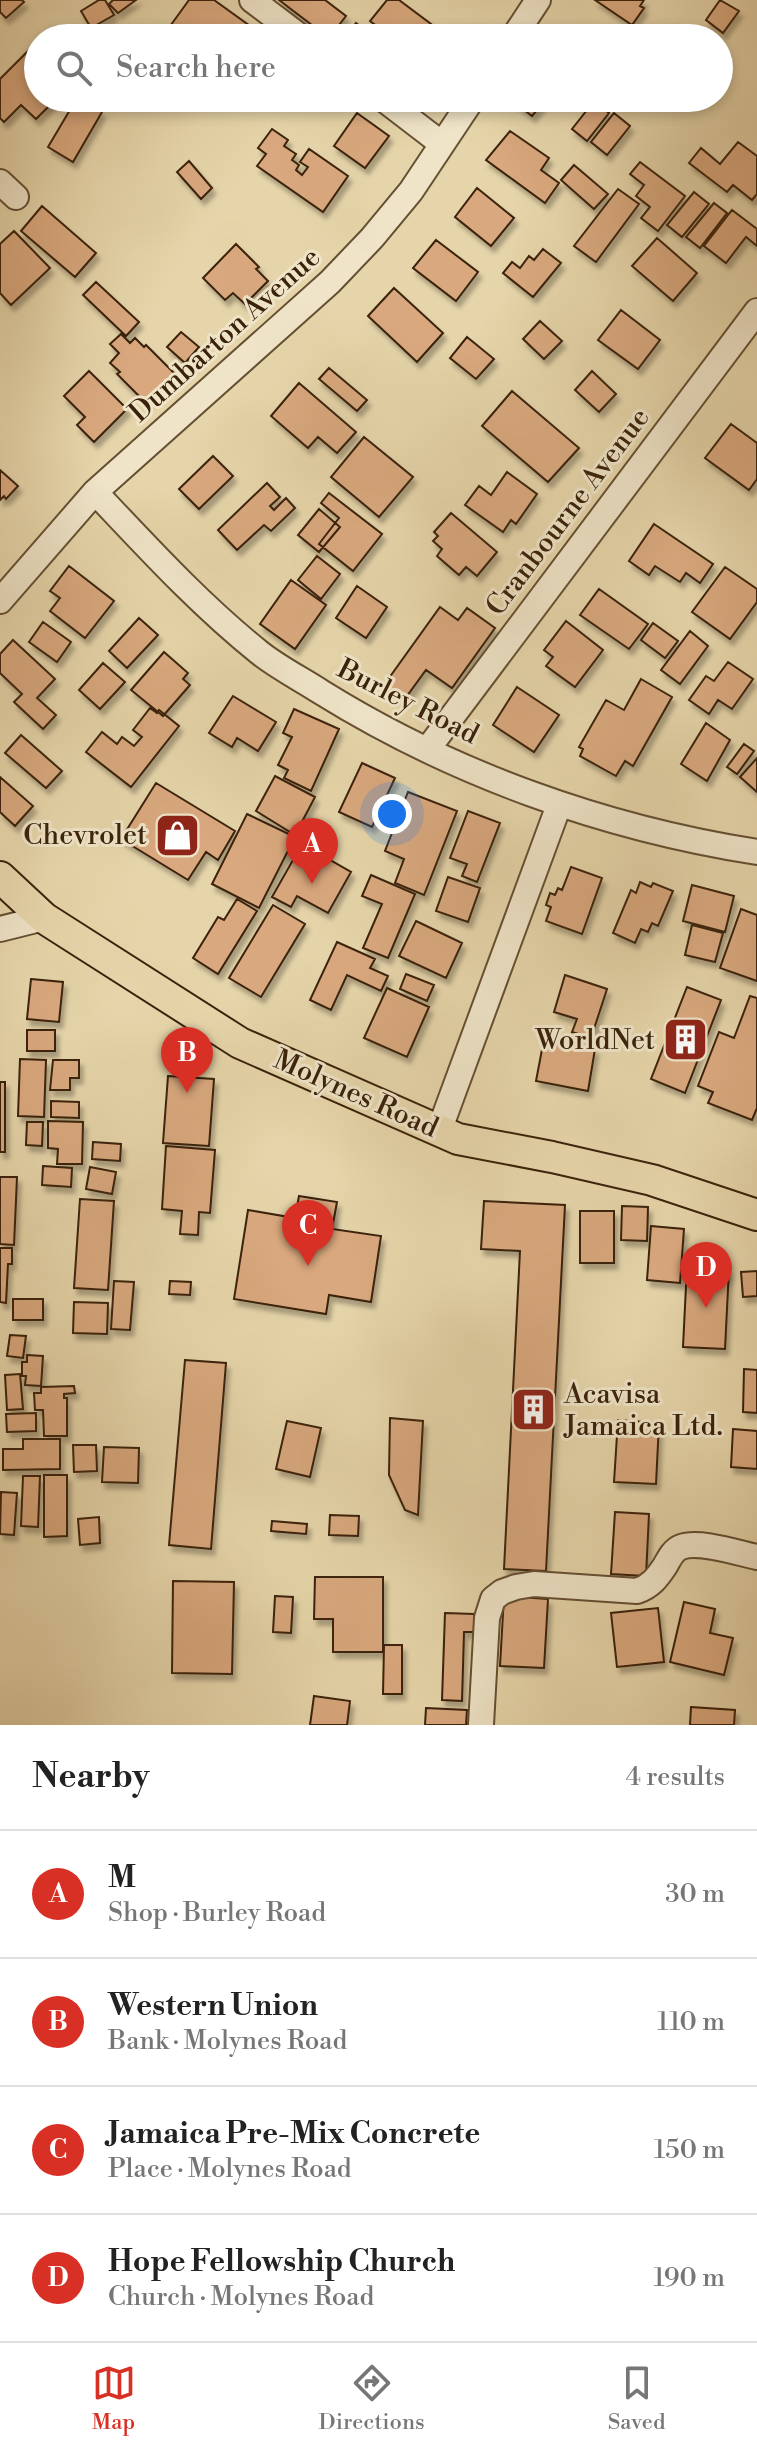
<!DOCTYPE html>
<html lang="en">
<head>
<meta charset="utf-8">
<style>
  body { margin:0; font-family:"Libre Bodoni",serif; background:#f2f2f2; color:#222 }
  .you { position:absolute; left:392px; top:814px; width:28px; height:28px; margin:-20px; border:6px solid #fff; border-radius:50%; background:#1a73e8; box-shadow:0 0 0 12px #1a73e833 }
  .badge { display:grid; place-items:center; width:52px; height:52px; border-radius:50%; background:#d93025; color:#fff; font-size:26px; font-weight:700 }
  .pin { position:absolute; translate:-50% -66px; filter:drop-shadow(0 2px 4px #0008) }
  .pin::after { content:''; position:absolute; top:42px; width:28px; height:24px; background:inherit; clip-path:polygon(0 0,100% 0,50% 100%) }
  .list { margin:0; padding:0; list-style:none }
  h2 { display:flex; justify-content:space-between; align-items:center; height:104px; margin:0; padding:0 32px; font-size:34px }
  h2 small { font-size:26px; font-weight:400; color:#767676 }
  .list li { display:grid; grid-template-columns:52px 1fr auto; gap:24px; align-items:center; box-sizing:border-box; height:128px; padding:0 32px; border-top:2px solid #e0e0e0 }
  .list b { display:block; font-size:30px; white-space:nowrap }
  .list p { margin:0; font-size:26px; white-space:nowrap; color:#767676 }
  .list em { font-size:26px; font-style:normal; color:#767676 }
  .icon { flex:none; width:44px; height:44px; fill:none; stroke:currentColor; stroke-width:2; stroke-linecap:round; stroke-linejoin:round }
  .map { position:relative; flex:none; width:757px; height:1725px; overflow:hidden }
  .search { position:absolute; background:#fff; box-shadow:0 4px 12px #0003; left:24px; right:24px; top:24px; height:88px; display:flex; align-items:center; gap:20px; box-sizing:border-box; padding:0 28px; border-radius:44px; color:#767676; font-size:30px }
  .sheet { height:616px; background:#fff }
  nav { display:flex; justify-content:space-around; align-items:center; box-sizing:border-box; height:112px; border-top:2px solid #e0e0e0; background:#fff; font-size:22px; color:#767676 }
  nav a { display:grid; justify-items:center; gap:4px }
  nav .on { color:#d93025 }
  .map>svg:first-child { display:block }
  .building { fill:#d9a87e; stroke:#3a220a; stroke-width:2; filter:url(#shadow) }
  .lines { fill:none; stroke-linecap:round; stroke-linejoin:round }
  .minor-casing { stroke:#654f32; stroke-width:28 }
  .major-casing { stroke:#3a220a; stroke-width:34 }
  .minor { stroke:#efe4c8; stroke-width:24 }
  .major { stroke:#e6d5aa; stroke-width:30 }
  .labels { text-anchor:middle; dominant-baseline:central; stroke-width:6; stroke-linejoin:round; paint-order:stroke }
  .street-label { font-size:28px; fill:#3a220a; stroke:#efe4c8 }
  .poi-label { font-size:28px; fill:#3a220a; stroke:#efe4c8; text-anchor:end }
</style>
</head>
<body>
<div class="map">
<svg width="757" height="1725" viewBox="0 0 757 1725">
  <defs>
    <filter id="shadow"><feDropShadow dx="3.5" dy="6" stdDeviation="2" flood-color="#0004"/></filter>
  </defs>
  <rect width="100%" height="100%" fill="#e6d5aa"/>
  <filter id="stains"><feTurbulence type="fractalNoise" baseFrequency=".0025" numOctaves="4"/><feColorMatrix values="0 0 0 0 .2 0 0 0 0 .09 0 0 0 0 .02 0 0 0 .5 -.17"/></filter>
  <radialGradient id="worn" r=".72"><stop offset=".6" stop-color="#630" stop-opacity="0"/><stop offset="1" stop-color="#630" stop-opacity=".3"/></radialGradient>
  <path class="building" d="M0 0H22L24 2 6 18 0 12Z
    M99 0H105L114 15 91 28 81 11Z
    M113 0H136L118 13 109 4Z
    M189 0H214L257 31 251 38H181L168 29Z
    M279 0H325L346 16 329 38Z
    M387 0H399L431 24 420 38H393L370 21Z
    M595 0H644L640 6 644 8 632 25Z
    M720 0 739 11 723 33 706 20Z
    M356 23 376 38H345Z
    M38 41V98H57L36 119 21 105 4 122 0 118V79Z
    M77 98 102 112 73 162 48 147Z
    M516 98H547L532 116 513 101Z
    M588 98 609 113 587 141 572 129 587 110 581 106Z
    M357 113 389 136 365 168 334 146Z
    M614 113 630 126 607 155 591 142Z
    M272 129 288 140 284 146 296 154 292 160 299 165 296 170 302 175 308 167 300 162 309 149 348 176 323 212 257 166 266 154 258 148Z
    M510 131 549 158 541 170 559 183 545 203 486 160Z
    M738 142 757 156V194L752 200 733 185 727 192 689 163 701 148 720 164Z
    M189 161 212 188 201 199 177 172Z
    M640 162 685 196 658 231 641 218 650 207 636 196 644 185 630 174Z
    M574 165 608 194 594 209 561 180Z
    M477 188 514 218 491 246 455 217Z
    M618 189 639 204 596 262 574 246Z
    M694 192 709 204 682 237 667 225Z
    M714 203 727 213 700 248 686 237Z
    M42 206 96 253 75 277 21 231Z
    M732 210 757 229V246L746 237 726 263 704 246Z
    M14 231 50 268 11 305 0 293V244Z
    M657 238 697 273 673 301 632 266Z
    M436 240 478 272 456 301 413 268Z
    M236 244 259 267 256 269 268 281 245 304 233 293 225 300 203 278Z
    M543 249 561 263 533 297 503 273 512 262 520 268 529 256 534 260Z
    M96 282 139 322 126 336 83 295Z
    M394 288 443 333 417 362 368 316Z
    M621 310 660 340 638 369 598 340Z
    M540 321 562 341 544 359 523 339Z
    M181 332 199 347 185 363 167 347Z
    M121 334 130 343 135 338 144 347 146 345 175 374 146 403 117 374 120 372 110 363 119 353 110 344Z
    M467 337 494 359 476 379 450 358Z
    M329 368 367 400 357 411 319 379Z
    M89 371 127 409 94 442 77 425 85 417 64 396Z
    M592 371 616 394 599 412 575 390Z
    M299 383 356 432 337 453 318 437 308 448 271 416Z
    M512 391 579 448 548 482 482 426Z
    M731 424 757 443V479L749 490 705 458Z
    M364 437 413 477 379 517 331 477Z
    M213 456 233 476 199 509 179 489Z
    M0 470 18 486 6 499 4 496 0 500Z
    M507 472 537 494 516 524 511 520 503 532 465 505 479 486 491 495Z
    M267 483 280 497 270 506 274 510 286 498 295 508 271 531 264 525 237 550 218 530Z
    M329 493 382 534 353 571 319 544 339 518 321 503Z
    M319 509 340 527 319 552 298 535Z
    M451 513 497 552 477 576 466 567 459 575 437 556 442 549 433 541 438 536 434 532Z
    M654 524 713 564 700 583 686 573 680 582 655 566 649 575 629 561Z
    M317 556 340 574 321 599 298 580Z
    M69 566 114 601 85 638 50 611 60 598 50 591Z
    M725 567 757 589V602L730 639 692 612Z
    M291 580 326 605 295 649 260 624Z
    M357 586 387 607 366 638 336 618Z
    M599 589 648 624 629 649 580 615Z
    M440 607 458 620 467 608 495 628 452 688 426 670 404 700 384 685Z
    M139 618 158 635 127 668 109 651Z
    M566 621 603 650 575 687 546 666 553 657 544 650Z
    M43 622 71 642 57 662 29 642Z
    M653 623 678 641 665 658 641 640Z
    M690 631 708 646 680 684 661 670Z
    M13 640 55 679 37 698 56 715 43 729 14 702 22 694 0 673V654Z
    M164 652 188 673 183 679 190 685 163 716 131 690Z
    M728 662 753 679 732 709 718 700 709 714 689 700 706 676 714 681Z
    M103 663 125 682 100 709 79 690Z
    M641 679 672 697 633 766 625 761 616 776 580 756 583 749 579 747 606 700 624 710Z
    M517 687 559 715 534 752 493 725Z
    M233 696 276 722 258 751 237 738 232 747 209 733Z
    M150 708 157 713 159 710 179 726 131 787 86 752 102 732 117 744 122 737 134 746 142 737 133 730Z
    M294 709 339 729 311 791 284 778 288 770 278 765 292 737 283 733Z
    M706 723 730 740 707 781 681 764Z
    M21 735 62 771 46 788 5 753Z
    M744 744 754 751 737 774 727 767Z
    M757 758V792L740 777Z
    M362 763 395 778 372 827 339 812Z
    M275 776 315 797 295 835 256 811Z
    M0 777 33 806 15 826 0 812Z
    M156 783 235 831 218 860 206 852 188 880 121 839Z
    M408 792 457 811 424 895 395 883 404 859 385 851Z
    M468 811 500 823 477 882 462 876 467 864 450 858Z
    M247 814 295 837 259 908 212 884Z
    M302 844 351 872 328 913 297 896 291 907 272 897Z
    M571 867 602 878 582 934 546 921 551 907 546 905 550 893 555 895 558 888 562 890Z
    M371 875 415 894 388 958 363 948 382 904 362 896Z
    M448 877 480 888 468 922 436 911Z
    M640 882 651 887 653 883 673 891 658 926 652 923 648 932 641 929 635 943 613 933 631 890 636 893Z
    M692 885 734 896 725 932 683 921Z
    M237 899 257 911 218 974 193 958 218 917 224 920Z
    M273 905 305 924 261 997 229 978Z
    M741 909 757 915V981L720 968Z
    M416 921 462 943 446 978 399 956Z
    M692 925 723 933 715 962 685 955Z
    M337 942 375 959 370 968 388 976 381 991 347 975 331 1010 310 1000Z
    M406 974 434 985 427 1001 400 989Z
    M565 975 607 989 591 1038 572 1032 577 1019 554 1012Z
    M31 979 63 982 59 1022 27 1019Z
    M687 987 721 1000 685 1093 651 1079Z
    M387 988 429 1007 407 1057 364 1038Z
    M750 996 757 998V1108L752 1120 708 1103 713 1092 698 1086 719 1032 734 1038Z
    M27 1030H55V1051H27Z
    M544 1039 595 1049 588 1091 536 1081Z
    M20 1059 46 1060 44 1117 18 1116Z
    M53 1060H79V1078H70V1090H50Z
    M168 1076 214 1079 209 1146 163 1143Z
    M0 1082H5V1152H0Z
    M51 1101 79 1102V1118L51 1117Z
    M48 1121 83 1122 82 1164H57L58 1149 48 1148Z
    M27 1122H43L42 1146 26 1145Z
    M93 1142 121 1144 120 1161 92 1159Z
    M166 1146 215 1150 210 1213 199 1212 198 1235 180 1234 182 1211 162 1209Z
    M43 1166 72 1168 71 1187 42 1185Z
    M90 1167 116 1172 112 1194 86 1189Z
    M0 1177H17L14 1245 0 1244Z
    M299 1196 337 1202 332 1229 381 1236 371 1302 329 1295 326 1314 234 1299 248 1210 295 1218Z
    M80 1199 114 1201 108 1290 74 1288Z
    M484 1201 565 1205 546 1571 504 1569 520 1251 481 1249Z
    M622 1206 648 1207 647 1241 621 1240Z
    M580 1211H614V1263H580Z
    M651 1226 684 1229 680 1283 647 1280Z
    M0 1248H12V1264H8L6 1303 0 1302Z
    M687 1266 729 1269 725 1349 683 1347Z
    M757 1271V1296L743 1297 741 1272Z
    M114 1281 134 1282 130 1330 111 1329Z
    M170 1281 191 1282 190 1295 169 1294Z
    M13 1299H43V1320H13Z
    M74 1302 108 1303 107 1334 73 1333Z
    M10 1335 26 1336 23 1358 7 1356Z
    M27 1355 43 1356 41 1386 25 1385 26 1376H22V1362H27Z
    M185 1360 226 1363 211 1549 169 1545Z
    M744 1369 757 1370V1413L743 1412Z
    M20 1374 23 1409 7 1410 5 1375Z
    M74 1386 75 1393 64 1394V1398H67V1436H44L43 1410H35L34 1393H41V1387Z
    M36 1413V1431L7 1432 6 1414Z
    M390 1418 423 1421 418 1515 405 1510 389 1475Z
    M618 1420 659 1423 656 1484 614 1482Z
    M287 1421 321 1428 310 1477 276 1469Z
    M733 1429 757 1431V1469L731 1467Z
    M23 1439H60V1469L3 1470V1449H23Z
    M73 1445H96L97 1471 74 1472Z
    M104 1447 139 1448 138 1483 102 1482Z
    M44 1475H67V1536L44 1537Z
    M23 1476H40L38 1527 21 1526Z
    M1 1492 17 1493 14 1535 0 1534Z
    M615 1512 649 1514 646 1576 611 1574Z
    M330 1515 359 1516 358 1536 329 1535Z
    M99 1517 100 1543 80 1545 78 1519Z
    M272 1521 307 1524 306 1534 271 1531Z
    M315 1577H383V1652H333V1619H314Z
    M173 1581 234 1582 232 1674 172 1673Z
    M275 1596 293 1597 291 1633 273 1632Z
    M504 1596 548 1599 544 1668 500 1666Z
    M684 1602 715 1609 710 1633 733 1638 724 1675 670 1662Z
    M658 1608 664 1662 617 1667 611 1613Z
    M445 1613 474 1614V1632H464L462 1701 442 1700Z
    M384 1645H402V1694H383Z
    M314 1696 350 1701 347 1725H310Z
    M691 1707 735 1710 734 1725H690Z
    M426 1708 467 1710 466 1725H425Z"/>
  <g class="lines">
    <defs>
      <path id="minor" d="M252 0 302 38
        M513 38 538 0
        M382 98 442 144
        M0 182 16 197
        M95 492C148 548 200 605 260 653 279 668 301 679 321 692 453 774 604 828 757 852
        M0 601 95 492 330 282 372 238 411 191 473 98
        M427 750 757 311
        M0 929 44 918
        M439 1131 559 805
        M481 1725 487 1618 493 1599 502 1592 516 1587 534 1584 637 1591C651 1586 657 1578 665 1566 669 1559 673 1550 681 1547 699 1540 738 1553 757 1557"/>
      <path id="major" d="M0 877 44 918 240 1043 458 1139 552 1157 652 1180 757 1215"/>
    </defs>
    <use href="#minor" class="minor-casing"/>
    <use href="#major" class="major-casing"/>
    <use href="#minor" class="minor"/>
    <use href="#major" class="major"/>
  </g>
  <defs>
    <symbol id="shop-square" viewBox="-11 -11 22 22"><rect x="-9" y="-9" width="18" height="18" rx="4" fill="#8f2418" stroke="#efe4c8"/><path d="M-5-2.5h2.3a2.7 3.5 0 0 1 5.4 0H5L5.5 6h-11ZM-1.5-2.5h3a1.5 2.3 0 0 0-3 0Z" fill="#fff"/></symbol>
    <symbol id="building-square" viewBox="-11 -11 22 22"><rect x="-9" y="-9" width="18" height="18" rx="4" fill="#8f2418" stroke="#efe4c8"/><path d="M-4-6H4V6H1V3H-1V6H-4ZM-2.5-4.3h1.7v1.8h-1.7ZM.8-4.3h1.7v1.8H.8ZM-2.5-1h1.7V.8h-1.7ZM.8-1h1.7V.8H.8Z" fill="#fff"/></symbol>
  </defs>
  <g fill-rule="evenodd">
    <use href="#shop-square" x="152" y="810" width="51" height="51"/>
    <use href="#building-square" x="660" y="1014" width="51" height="51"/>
    <use href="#building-square" x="508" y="1384" width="51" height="51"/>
  </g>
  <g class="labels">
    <g class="street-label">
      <text transform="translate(225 335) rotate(-42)">Dumbarton Avenue</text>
      <text transform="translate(568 512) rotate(-53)">Cranbourne Avenue</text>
      <text transform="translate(408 702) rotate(27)">Burley Road</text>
      <text transform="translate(356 1094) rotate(24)">Molynes Road</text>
    </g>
    <g class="poi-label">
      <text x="147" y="835">Chevrolet</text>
      <text x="655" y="1040">WorldNet</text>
      <text x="564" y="1394" text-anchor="start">Acavisa<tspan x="564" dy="32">Jamaica Ltd.</tspan></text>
    </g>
  </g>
  <rect width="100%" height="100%" filter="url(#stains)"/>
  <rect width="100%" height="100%" fill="url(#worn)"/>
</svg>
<div class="you"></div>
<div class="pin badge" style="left:312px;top:884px">A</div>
<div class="pin badge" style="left:187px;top:1093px">B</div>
<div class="pin badge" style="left:308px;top:1266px">C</div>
<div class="pin badge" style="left:706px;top:1308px">D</div>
<div class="search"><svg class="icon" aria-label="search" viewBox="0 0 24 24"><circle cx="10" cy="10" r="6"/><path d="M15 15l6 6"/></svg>Search here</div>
</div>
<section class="sheet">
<h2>Nearby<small>4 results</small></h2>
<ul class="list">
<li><span class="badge">A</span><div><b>M</b><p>Shop · Burley Road</p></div><em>30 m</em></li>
<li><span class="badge">B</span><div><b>Western Union</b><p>Bank · Molynes Road</p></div><em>110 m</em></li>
<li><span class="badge">C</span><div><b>Jamaica Pre-Mix Concrete</b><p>Place · Molynes Road</p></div><em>150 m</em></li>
<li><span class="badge">D</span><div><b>Hope Fellowship Church</b><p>Church · Molynes Road</p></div><em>190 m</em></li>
</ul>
</section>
<nav>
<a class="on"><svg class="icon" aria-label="map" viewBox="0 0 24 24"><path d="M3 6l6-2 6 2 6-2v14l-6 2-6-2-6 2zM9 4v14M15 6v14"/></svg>Map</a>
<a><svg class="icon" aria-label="directions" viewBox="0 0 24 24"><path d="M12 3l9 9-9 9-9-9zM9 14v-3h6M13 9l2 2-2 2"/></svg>Directions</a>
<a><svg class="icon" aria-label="saved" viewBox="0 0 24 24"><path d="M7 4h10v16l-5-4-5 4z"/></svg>Saved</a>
</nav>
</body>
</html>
